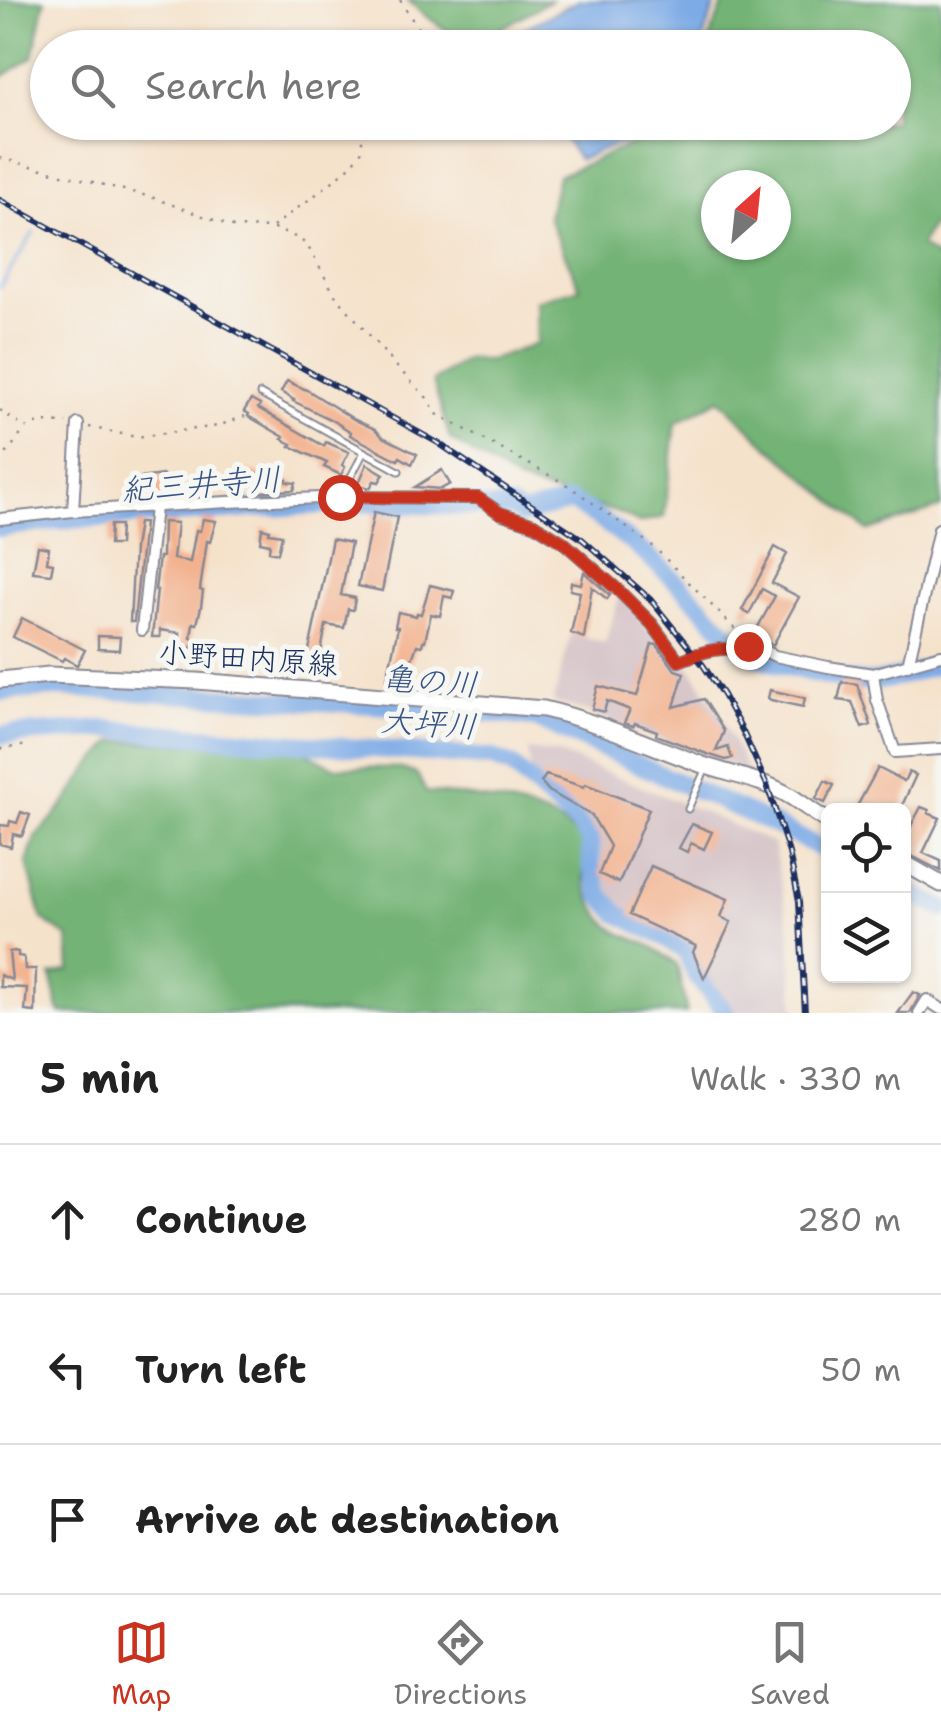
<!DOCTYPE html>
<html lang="en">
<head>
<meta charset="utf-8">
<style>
  body { margin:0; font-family:"Shantell Sans","Klee One",sans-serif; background:#f2f2f2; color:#222 }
  .controls { position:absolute; right:30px; bottom:30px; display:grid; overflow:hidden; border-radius:15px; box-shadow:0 2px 8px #0004 }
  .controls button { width:90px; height:90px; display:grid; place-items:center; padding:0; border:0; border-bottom:2px solid #e0e0e0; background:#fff; color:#222; font:50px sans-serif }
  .compass { position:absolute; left:701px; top:170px; width:90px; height:90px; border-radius:50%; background:#fff; box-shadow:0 2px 8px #0004; rotate:27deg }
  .stop { position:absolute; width:30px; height:30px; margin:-22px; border:8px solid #c8321e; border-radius:50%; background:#fff }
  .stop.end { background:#c8321e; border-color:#fff; box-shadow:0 2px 10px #0008 }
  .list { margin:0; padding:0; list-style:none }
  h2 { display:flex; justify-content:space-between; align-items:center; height:130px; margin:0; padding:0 40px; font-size:42px }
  h2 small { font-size:32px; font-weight:400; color:#767676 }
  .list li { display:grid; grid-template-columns:65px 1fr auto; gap:30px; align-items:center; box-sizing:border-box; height:150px; padding:0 40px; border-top:2px solid #e0e0e0 }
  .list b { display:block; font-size:38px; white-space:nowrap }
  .list em { font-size:32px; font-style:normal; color:#767676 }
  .icon { flex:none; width:55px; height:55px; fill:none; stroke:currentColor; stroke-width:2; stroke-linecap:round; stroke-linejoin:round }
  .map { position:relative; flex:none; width:941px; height:1013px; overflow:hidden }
  .search { position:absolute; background:#fff; box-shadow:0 2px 8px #0004; left:30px; right:30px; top:30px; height:110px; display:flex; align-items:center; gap:25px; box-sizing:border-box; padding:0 35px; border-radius:55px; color:#767676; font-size:38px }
  .sheet { height:580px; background:#fff }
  nav { display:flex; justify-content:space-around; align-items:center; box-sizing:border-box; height:140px; border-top:2px solid #e0e0e0; background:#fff; font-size:28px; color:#767676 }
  nav a { display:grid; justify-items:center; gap:5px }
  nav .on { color:#c8321e }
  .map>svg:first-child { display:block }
  .industrial { fill:#d2bec3 }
  .forest { fill:#73b374; stroke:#477169; stroke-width:2.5; fill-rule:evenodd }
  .water { fill:#7dabe6; stroke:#4c6da2; stroke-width:2.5 }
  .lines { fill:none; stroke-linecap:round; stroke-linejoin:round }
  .stream { stroke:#7dabe6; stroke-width:2.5 }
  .river { stroke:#7dabe6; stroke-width:18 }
  .building { fill:#f3b28f }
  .lane-casing { stroke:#888894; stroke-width:9 }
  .street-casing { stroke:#888894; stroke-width:14 }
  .secondary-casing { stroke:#888894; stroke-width:19 }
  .path { stroke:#888894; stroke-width:2.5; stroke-dasharray:2.5 8; stroke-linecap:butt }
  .lane { stroke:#fff; stroke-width:5 }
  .street { stroke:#fff; stroke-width:10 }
  .secondary { stroke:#fff; stroke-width:15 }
  .rail-casing { stroke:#1b2f5e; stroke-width:6 }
  .rail { stroke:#f6f6f2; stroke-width:2.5; stroke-dasharray:8; stroke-linecap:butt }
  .route { stroke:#c8321e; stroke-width:12 }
  .labels { text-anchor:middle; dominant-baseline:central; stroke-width:10; stroke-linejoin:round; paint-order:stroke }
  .street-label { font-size:30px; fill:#1b2f5e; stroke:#f6f6f2 }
  .water-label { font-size:32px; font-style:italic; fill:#385487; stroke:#f6f6f2 }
</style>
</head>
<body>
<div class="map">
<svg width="941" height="1013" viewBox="0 0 941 1013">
  <rect width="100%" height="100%" fill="#f6f6f2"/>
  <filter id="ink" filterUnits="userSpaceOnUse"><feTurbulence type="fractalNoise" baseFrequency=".01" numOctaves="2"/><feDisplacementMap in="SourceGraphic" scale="20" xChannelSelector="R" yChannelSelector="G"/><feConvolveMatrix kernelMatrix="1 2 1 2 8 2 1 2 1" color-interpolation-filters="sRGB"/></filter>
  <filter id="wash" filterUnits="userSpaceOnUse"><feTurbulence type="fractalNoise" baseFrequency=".0048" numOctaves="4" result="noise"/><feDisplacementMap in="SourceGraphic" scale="40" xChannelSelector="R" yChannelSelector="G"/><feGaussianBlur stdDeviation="2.25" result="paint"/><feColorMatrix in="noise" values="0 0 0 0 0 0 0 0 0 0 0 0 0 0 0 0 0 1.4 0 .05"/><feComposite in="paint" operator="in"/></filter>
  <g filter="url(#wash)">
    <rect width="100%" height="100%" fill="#f5e2cb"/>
    <path class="industrial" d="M620 595 679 667 689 665 724 722 748 772 577 708 553 702 571 634 605 643Z
      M528 750 560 754 701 811 773 843 789 925 795 1013H731L695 965 687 948 671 934 629 917 617 908 599 882 595 869 599 839 587 823 538 785 531 774Z"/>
    <path class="forest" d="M0 0H45L33 57 0 78Z
      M407 0H551L470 46 427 17Z
      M725 0H941V226H931L920 246 941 260V507L868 531 765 443 720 399 676 423 664 517 639 523 622 514 519 482 450 439 433 381 467 359 487 361 537 344 536 301 580 288 548 217 558 176 676 125 677 123 894 122V48L706 47ZM776 185V245H716V185Z
      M114 741 298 748 334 767 399 768 417 774 426 792C466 796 566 804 584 847 587 856 583 868 584 878 587 895 597 914 610 926 620 936 639 939 652 947 661 952 669 959 677 965L687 1013H60L51 975 70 970 68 937 42 919 27 863 35 838 64 805 89 768Z"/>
    <path class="water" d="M580 0H717L700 47H522L518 32Z
      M553 123H673L579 159Z"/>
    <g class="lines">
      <path class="stream" d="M0 287 34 232"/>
      <path class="river" d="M0 528 66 520 356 503 512 508 522 514 571 502C617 527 655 561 692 597 711 616 731 640 754 655 769 664 847 682 866 682 891 681 917 671 941 664
        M0 692 58 688 445 709 533 718 775 825 828 852
        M0 735 106 729 493 758 512 766 578 824 590 841 591 866 600 894 618 914 666 938 686 952 696 976 726 1013
        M904 889 941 908"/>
    </g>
    <g id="blocks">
      <path class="building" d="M287 381 309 391 355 420 375 429 383 437 417 454 412 464 400 457 398 460 350 435 351 432 334 421 293 401 294 400 281 392Z
        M251 400 260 405 258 408 324 446 326 442 349 452 342 465 345 467 341 475 324 467 327 463 290 446 292 444 282 439 284 437 248 416 249 414 244 411Z
        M367 464 384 474 379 482 374 481 370 488 358 485Z
        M239 470 271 476V478L287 479V482L296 483 294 490 260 492 261 487 246 484 244 487 236 485Z
        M442 470 450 484 441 489 415 487Z
        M163 475 162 497 151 498 150 489 133 491 132 479Z
        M374 512 397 517 382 591 358 586Z
        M203 519 216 521 210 542 207 541 200 590 203 591 201 607 197 624 193 623 191 638 194 639 192 648 180 645V633L160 630V637H152L157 590H155L159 557H162L163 522 177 523 173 559 190 562 196 530 200 531Z
        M138 523H144L134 622H130L134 548Z
        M110 525H120L119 545H109Z
        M262 528 270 530 269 533 282 535 278 553 269 551 270 544 260 542Z
        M332 539 351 543 341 595 355 598 353 610 348 609 344 628 326 625 320 657 308 655Z
        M38 546 49 548 47 562 53 563 51 574 33 572Z
        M775 547 787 554 772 583 799 597 773 645 753 636 775 596 762 589 749 614 742 610Z
        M584 572 610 595 607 599 592 587 584 638 571 633 580 592 570 590 571 582 581 584Z
        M430 585 454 591 452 598 444 596 440 616 431 614 425 641H423L422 646 417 645 410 665 404 663 399 682 387 679 398 627H395L398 612 416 616 417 613 421 614Z
        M22 618 85 650 77 665 64 658 62 661 13 637Z
        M98 636 120 637 119 650 98 649Z
        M652 644 657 645 675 670 684 673 674 707 704 699 724 731 716 751 728 747 732 758 726 760 707 754 656 735 657 731 635 723 633 726 624 723 630 710 607 701 604 712 592 709 598 686 637 696Z
        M842 682 857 684 871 725 862 728 852 702 838 700Z
        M770 690 805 698 803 707 771 700 768 698Z
        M878 768 904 781 909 772 916 775 900 810H855Z
        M546 775 584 787 585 784 649 809 619 883 599 874 610 846 592 816 549 791 541 782Z
        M825 781 834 785 825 803 816 799Z
        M921 807 929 810 928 813 940 818 923 853 941 861V871L904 852V839Z
        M21 812 30 815 22 836 13 834 11 847 0 844V825L9 826 10 821 17 823Z
        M692 824 712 832 704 849 691 843 687 852 679 848Z
        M651 866 728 899 721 917 731 922 704 978 693 952 696 946 629 915Z
        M14 951 18 952V956L24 957 25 969H36L35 1012 25 1011 27 988 0 987V975L12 980 9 952Z
        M913 992 920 995 910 1013H898Z"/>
    </g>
  </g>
  <g filter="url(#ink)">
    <use href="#blocks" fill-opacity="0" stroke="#888894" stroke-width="2.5"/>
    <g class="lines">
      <defs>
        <path id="lane" d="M260 394 399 471
          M340 497 364 452
          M688 809 705 770"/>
        <path id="street" d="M73 511 78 424
          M0 519 73 511 228 502 344 497 478 498 500 513 534 524 563 542 618 590 652 624 679 661C701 652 719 646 743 650L751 644 775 656 828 667 873 674 941 655
          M142 630 155 507
          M908 665 939 529
          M873 674 877 700 895 752 941 749
          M919 1013 927 1000 941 1009"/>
        <path id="secondary" d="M0 680 49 675 197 681 544 709C599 722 650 746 703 765 732 775 763 780 790 796 803 804 815 814 828 821
          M904 863 941 884"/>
      </defs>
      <use href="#lane" class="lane-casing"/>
      <use href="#street" class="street-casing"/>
      <use href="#secondary" class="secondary-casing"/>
      <path class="path" d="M400 0 422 35 420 48
        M0 158 151 197 233 227 271 228 298 238 307 245 335 295 395 365 427 398 437 414 569 486 654 547 744 638
        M273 227C292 211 349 173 360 154 365 144 360 132 357 122
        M0 410 25 428 42 422 67 423
        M89 427 136 437 218 426 245 416
        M0 462 25 429
        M0 749 29 745"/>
      <use href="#lane" class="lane"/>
      <use href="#street" class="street"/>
      <use href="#secondary" class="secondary"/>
      <defs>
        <path id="rail" d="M0 200 438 443 582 539 650 599 703 665 723 695 743 732 767 785 789 853 799 901 805 1013"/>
      </defs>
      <use href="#rail" class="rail-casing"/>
      <use href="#rail" class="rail"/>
    </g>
  </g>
  <g class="lines" filter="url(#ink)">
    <path class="route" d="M340 497 478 498 500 513 534 524 563 542 618 590 652 624 679 661C701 652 719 646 743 650L748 646"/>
  </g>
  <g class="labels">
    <g class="street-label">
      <text transform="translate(248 658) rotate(4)">小野田内原線</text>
    </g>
    <g class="water-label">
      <text transform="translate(201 484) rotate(-4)">紀三井寺川</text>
      <text transform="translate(430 681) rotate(4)">亀の川</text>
      <text transform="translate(429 723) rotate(4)">大坪川</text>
    </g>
  </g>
</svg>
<div class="controls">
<button><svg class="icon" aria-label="locate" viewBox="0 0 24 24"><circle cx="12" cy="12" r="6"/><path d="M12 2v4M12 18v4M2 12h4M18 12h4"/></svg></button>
<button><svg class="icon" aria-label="layers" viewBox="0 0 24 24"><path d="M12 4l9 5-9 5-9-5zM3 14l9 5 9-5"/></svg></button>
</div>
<svg class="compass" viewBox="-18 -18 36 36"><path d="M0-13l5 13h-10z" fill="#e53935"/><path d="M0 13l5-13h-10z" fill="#767676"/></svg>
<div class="stop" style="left:340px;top:497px"></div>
<div class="stop end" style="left:748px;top:646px"></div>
<div class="search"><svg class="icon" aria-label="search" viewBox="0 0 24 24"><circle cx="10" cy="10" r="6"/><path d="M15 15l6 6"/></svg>Search here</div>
</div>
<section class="sheet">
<h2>5 min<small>Walk · 330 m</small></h2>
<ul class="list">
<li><svg class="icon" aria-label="ahead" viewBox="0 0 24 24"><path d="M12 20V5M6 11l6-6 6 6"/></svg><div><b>Continue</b></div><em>280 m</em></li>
<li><svg class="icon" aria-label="left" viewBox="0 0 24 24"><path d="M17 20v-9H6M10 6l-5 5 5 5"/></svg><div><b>Turn left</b></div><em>50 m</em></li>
<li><svg class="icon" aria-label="arrive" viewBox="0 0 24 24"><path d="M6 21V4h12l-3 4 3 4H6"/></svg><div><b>Arrive at destination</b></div></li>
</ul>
</section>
<nav>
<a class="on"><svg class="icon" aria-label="map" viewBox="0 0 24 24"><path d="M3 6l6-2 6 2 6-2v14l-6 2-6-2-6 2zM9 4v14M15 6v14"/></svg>Map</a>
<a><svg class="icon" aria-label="directions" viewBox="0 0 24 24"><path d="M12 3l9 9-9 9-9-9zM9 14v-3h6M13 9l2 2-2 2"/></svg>Directions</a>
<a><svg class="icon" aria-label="saved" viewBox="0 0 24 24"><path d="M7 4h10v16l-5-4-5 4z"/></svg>Saved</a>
</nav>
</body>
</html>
